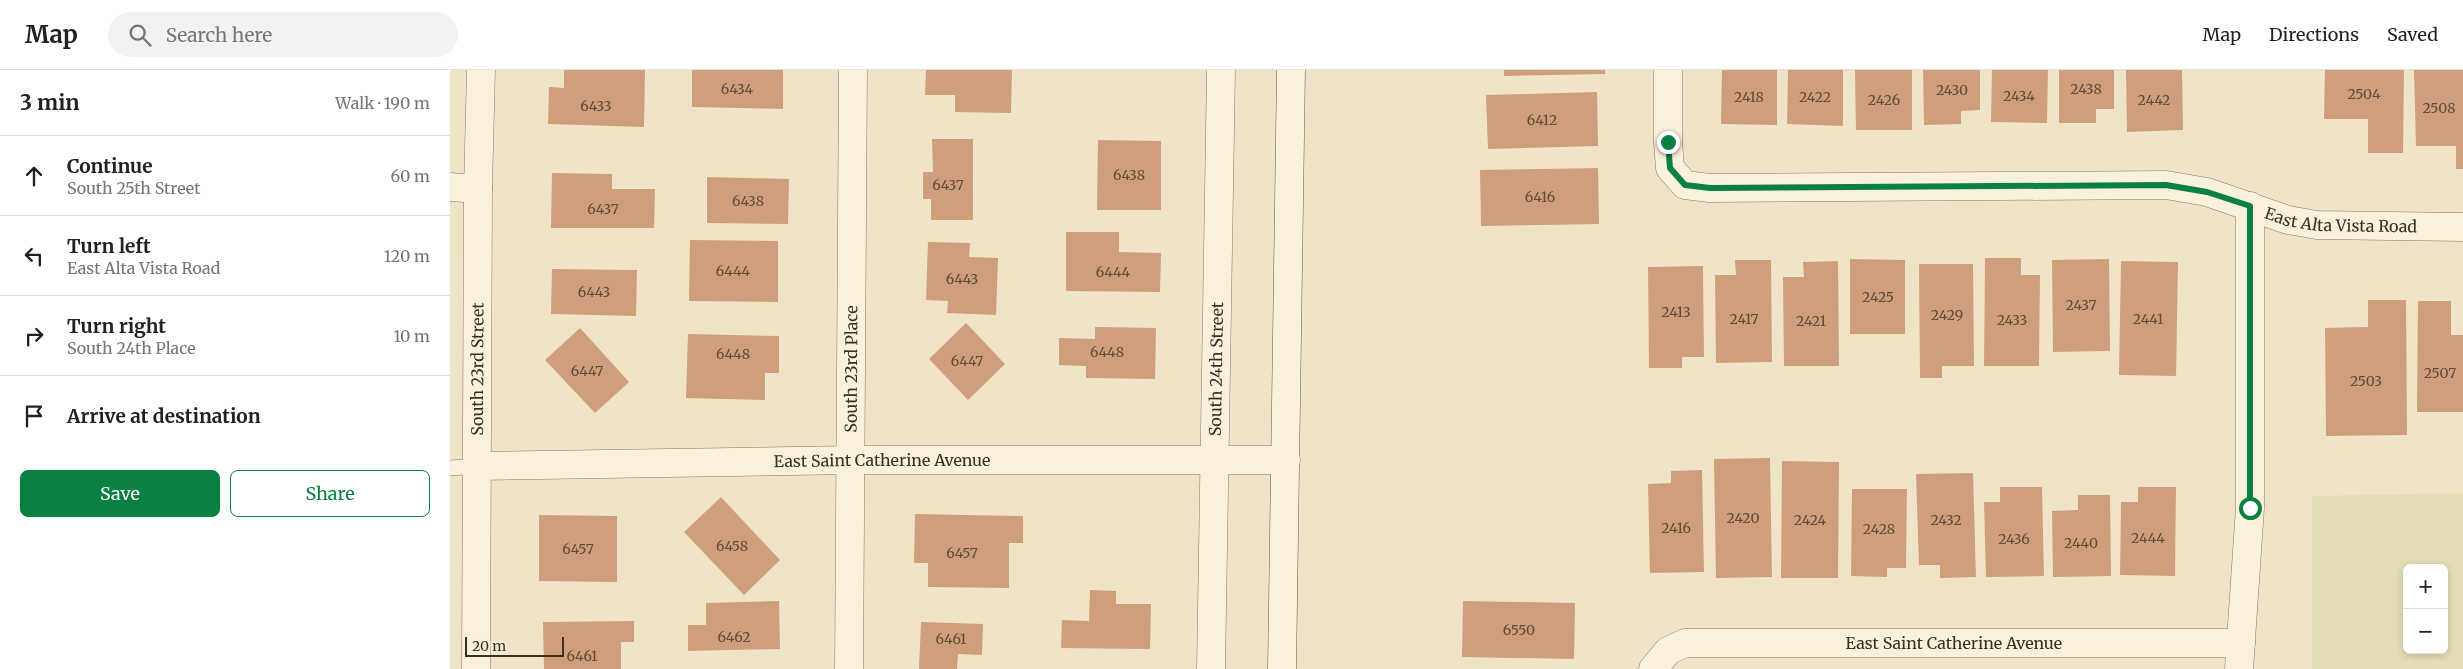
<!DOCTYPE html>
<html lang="en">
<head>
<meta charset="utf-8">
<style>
  body { margin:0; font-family:Merriweather,serif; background:#f2f2f2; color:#202124 }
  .controls { position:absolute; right:15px; bottom:15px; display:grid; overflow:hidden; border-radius:8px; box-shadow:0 2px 8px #0003 }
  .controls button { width:45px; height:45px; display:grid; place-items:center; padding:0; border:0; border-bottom:1px solid #e0e0e0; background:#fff; color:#202124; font:25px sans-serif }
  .scale { position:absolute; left:15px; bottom:12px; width:99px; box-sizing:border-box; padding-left:5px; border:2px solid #3d2e20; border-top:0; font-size:14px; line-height:18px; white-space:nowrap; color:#3d2e20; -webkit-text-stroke:4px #f7eed8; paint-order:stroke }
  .stop { position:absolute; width:15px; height:15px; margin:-11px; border:4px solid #0b8043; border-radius:50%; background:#fff }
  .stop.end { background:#0b8043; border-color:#fff; box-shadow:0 1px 5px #0008 }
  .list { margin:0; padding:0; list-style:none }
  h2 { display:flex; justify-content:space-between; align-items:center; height:65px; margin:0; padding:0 20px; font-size:21px }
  h2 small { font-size:16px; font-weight:400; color:#757577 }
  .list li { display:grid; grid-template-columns:32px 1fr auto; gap:15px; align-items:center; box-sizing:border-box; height:80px; padding:0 20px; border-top:1px solid #e0e0e0 }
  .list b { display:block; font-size:19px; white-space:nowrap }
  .list p { margin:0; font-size:16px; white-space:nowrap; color:#757577 }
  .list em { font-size:16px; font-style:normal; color:#757577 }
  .actions { display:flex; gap:10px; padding:15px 20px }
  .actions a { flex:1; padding:11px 0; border:1px solid #0b8043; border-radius:8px; text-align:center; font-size:18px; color:#0b8043 }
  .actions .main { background:#0b8043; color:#fff }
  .icon { flex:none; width:28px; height:28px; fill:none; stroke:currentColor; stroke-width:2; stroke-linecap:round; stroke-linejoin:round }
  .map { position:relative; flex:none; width:2013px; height:599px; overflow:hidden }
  header { display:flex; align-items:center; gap:30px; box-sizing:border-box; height:70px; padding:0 25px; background:#fff; border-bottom:1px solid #e0e0e0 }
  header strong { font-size:24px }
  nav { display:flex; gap:28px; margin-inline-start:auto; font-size:18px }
  .search { width:350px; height:45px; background:#f2f2f2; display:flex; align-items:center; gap:12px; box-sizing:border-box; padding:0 18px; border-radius:28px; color:#757577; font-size:19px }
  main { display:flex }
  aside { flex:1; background:#fff }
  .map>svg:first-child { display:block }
  .farmland { fill:#e6deb5; fill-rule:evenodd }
  .building { fill:#cf9f7d }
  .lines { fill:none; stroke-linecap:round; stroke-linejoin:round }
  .lane-casing { stroke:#8d765c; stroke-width:16 }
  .street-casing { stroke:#8d765c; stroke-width:29 }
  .secondary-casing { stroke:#6f573f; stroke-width:29 }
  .lane { stroke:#faf1dc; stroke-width:15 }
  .street { stroke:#faf1dc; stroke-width:28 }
  .secondary { stroke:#faf1dc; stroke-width:28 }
  .route { stroke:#0b8043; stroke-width:6 }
  .labels { text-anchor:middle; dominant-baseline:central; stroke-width:4; stroke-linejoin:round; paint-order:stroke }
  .number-label { font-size:14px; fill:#624a37 }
  .street-label { font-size:16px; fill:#3d2e20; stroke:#f7eed8 }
</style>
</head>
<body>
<header>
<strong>Map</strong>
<div class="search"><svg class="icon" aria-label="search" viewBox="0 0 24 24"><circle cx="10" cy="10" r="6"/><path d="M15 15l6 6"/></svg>Search here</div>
<nav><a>Map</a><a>Directions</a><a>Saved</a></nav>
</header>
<main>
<aside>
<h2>3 min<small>Walk · 190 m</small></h2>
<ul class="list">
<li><svg class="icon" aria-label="ahead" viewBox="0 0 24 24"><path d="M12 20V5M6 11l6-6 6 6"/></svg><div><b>Continue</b><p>South 25th Street</p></div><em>60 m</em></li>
<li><svg class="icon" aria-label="left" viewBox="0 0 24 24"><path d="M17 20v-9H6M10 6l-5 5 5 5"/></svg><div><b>Turn left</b><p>East Alta Vista Road</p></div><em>120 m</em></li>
<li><svg class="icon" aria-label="right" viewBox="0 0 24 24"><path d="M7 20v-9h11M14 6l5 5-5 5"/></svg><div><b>Turn right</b><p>South 24th Place</p></div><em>10 m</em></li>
<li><svg class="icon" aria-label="arrive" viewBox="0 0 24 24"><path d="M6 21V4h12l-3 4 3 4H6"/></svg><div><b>Arrive at destination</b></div></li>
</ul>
<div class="actions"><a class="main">Save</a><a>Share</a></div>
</aside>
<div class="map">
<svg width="2013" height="599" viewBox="0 0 2013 599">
  <rect width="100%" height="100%" fill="#f0e4c8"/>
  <path class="farmland" d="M2013 423V599H1862V426ZM1957 498H1994V580H1957Z"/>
  <path class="building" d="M114 0H195L194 57 98 54 99 17 114 18Z
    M242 0H333V39L242 37Z
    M476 0H562L561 43 505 42V25H475Z
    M1054 0H1155V4L1054 6Z
    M1272 0H1327V55L1271 54Z
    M1338 0H1393V56L1337 54Z
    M1405 0H1462V60H1406Z
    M1473 0H1530V40L1511 41V54L1474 55Z
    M1542 0H1598L1597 53 1541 52Z
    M1609 0H1664V39H1646V53H1609Z
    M1676 0H1732L1733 60 1677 62Z
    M1875 0H1954L1953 83H1918V49H1874Z
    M1964 0H2013V99H2006V76H1966Z
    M1147 22 1148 76 1038 79 1036 25Z
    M482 69H523V150H481V129H473V102H483Z
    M648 70 711 71V140H647Z
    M1148 98 1149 154 1031 156 1030 100Z
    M102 103 162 104V119H205L204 158H101Z
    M257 107 339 109 338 154 257 153Z
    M616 162H669V182L711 183 710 222 616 221Z
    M240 170 328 171V232L239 231Z
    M478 172 520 173 519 187 548 188 546 245 497 243 498 231 476 230Z
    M1535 188H1571V205H1590L1589 296H1534Z
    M1400 189 1455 190V264H1400Z
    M1659 189 1660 281 1603 282 1602 190Z
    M1285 190H1321L1322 292 1266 293 1265 205H1286Z
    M1388 191 1389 296H1334L1333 207H1354L1353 192Z
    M1671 191 1728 192 1726 306 1669 305Z
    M1469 194H1523L1524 296H1492V308H1470Z
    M1253 196 1254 287H1232V298H1199L1198 197Z
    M102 199 187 200 186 246 101 244Z
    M1918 230H1956L1957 365 1876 366 1875 258 1918 257Z
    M1968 231H2001V265H2013V342H1967Z
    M516 253 555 294 518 330 479 289Z
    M645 257 706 258 705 309 636 308V296L609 295V268L645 269Z
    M130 258 179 312 145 343 95 290Z
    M238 264 329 266V303H315V330L236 328Z
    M1320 388 1322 507 1266 508 1264 389Z
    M1332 391 1389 392 1388 508H1331Z
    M1252 400 1254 502 1200 503 1198 414 1221 413V401Z
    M1523 403 1526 507 1490 508V495H1469L1466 404Z
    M1550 417H1592L1594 506 1536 507 1534 432H1550Z
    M1688 417H1726L1725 506 1670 505 1671 432H1688Z
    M1402 419H1457L1456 498H1437V507L1401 506Z
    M1628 425H1660L1661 506 1603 507 1602 441 1628 440Z
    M271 427 330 490 294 525 234 462Z
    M465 444 573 446V473H559V518L478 517V493H464Z
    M89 445 167 446V512L89 511Z
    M640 520 666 521V534H701L700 579 611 578 612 550 639 551Z
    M329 531 330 579 238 581V555H256V533Z
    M1013 531 1125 533 1124 589 1012 587Z
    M184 551V572H171V599H94L93 552Z
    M471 552 533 554 532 585 508 584 507 599H469Z"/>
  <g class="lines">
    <defs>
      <path id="lane" d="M0 398 28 396"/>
      <g id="street">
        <path id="s1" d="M1218 0V72L1220 98 1235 115 1260 118 1716 115 1757 122 1838 150 1867 155 2013 157"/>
        <path d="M0 117 28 119"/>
        <path id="s2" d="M28 396 402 390H836"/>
        <path id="s3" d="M26 599 28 119 31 0"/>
        <path id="s4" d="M399 599 403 0"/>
        <path id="s5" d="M761 599 771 0"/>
        <path id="s6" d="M1203 599 1218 581 1235 573H1791"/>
        <path d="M1789 599 1800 438V136"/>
      </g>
      <path id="secondary" d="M832 599 841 0"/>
    </defs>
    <use href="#lane" class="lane-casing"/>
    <use href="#street" class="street-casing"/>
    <use href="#secondary" class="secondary-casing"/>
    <use href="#lane" class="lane"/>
    <use href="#street" class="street"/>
    <use href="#secondary" class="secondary"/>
  </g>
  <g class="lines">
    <path class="route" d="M1218 72 1220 98 1235 115 1260 118 1716 115 1757 122 1800 136V438"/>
  </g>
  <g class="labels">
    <g class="number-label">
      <text x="287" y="19">6434</text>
      <text x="1636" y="19">2438</text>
      <text x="1502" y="20">2430</text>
      <text x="1914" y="24">2504</text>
      <text x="1569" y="26">2434</text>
      <text x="1299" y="27">2418</text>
      <text x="1365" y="27">2422</text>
      <text x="1434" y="30">2426</text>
      <text x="1704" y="30">2442</text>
      <text x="146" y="36">6433</text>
      <text x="1989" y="38">2508</text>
      <text x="1092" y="50">6412</text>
      <text x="679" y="105">6438</text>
      <text x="498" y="115">6437</text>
      <text x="1090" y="127">6416</text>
      <text x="298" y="131">6438</text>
      <text x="153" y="139">6437</text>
      <text x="283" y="201">6444</text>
      <text x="663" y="202">6444</text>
      <text x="512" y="209">6443</text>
      <text x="144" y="222">6443</text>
      <text x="1428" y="227">2425</text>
      <text x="1631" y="235">2437</text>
      <text x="1226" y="242">2413</text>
      <text x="1497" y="245">2429</text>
      <text x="1294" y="249">2417</text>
      <text x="1698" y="249">2441</text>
      <text x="1562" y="250">2433</text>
      <text x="1361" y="251">2421</text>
      <text x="657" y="282">6448</text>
      <text x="283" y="284">6448</text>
      <text x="517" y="291">6447</text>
      <text x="137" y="301">6447</text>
      <text x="1990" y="303">2507</text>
      <text x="1916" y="311">2503</text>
      <text x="1293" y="448">2420</text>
      <text x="1360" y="450">2424</text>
      <text x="1496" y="450">2432</text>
      <text x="1226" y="458">2416</text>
      <text x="1429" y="459">2428</text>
      <text x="1698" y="468">2444</text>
      <text x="1564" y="469">2436</text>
      <text x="1631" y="473">2440</text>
      <text x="282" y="476">6458</text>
      <text x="128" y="479">6457</text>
      <text x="512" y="483">6457</text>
      <text x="1069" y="560">6550</text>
      <text x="284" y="567">6462</text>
      <text x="501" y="569">6461</text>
      <text x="132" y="586">6461</text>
    </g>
    <g class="street-label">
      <text stroke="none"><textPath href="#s1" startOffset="782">East Alta Vista Road</textPath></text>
      <text stroke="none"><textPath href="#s3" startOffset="300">South 23rd Street</textPath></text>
      <text stroke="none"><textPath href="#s5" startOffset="300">South 24th Street</textPath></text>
      <text stroke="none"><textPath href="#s4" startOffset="300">South 23rd Place</textPath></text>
      <text stroke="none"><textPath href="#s2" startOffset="404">East Saint Catherine Avenue</textPath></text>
      <text stroke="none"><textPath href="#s6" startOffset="311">East Saint Catherine Avenue</textPath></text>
    </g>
  </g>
</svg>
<div class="controls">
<button>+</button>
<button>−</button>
</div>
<div class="scale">20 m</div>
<div class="stop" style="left:1800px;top:438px"></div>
<div class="stop end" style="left:1218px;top:72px"></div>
</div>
</main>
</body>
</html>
